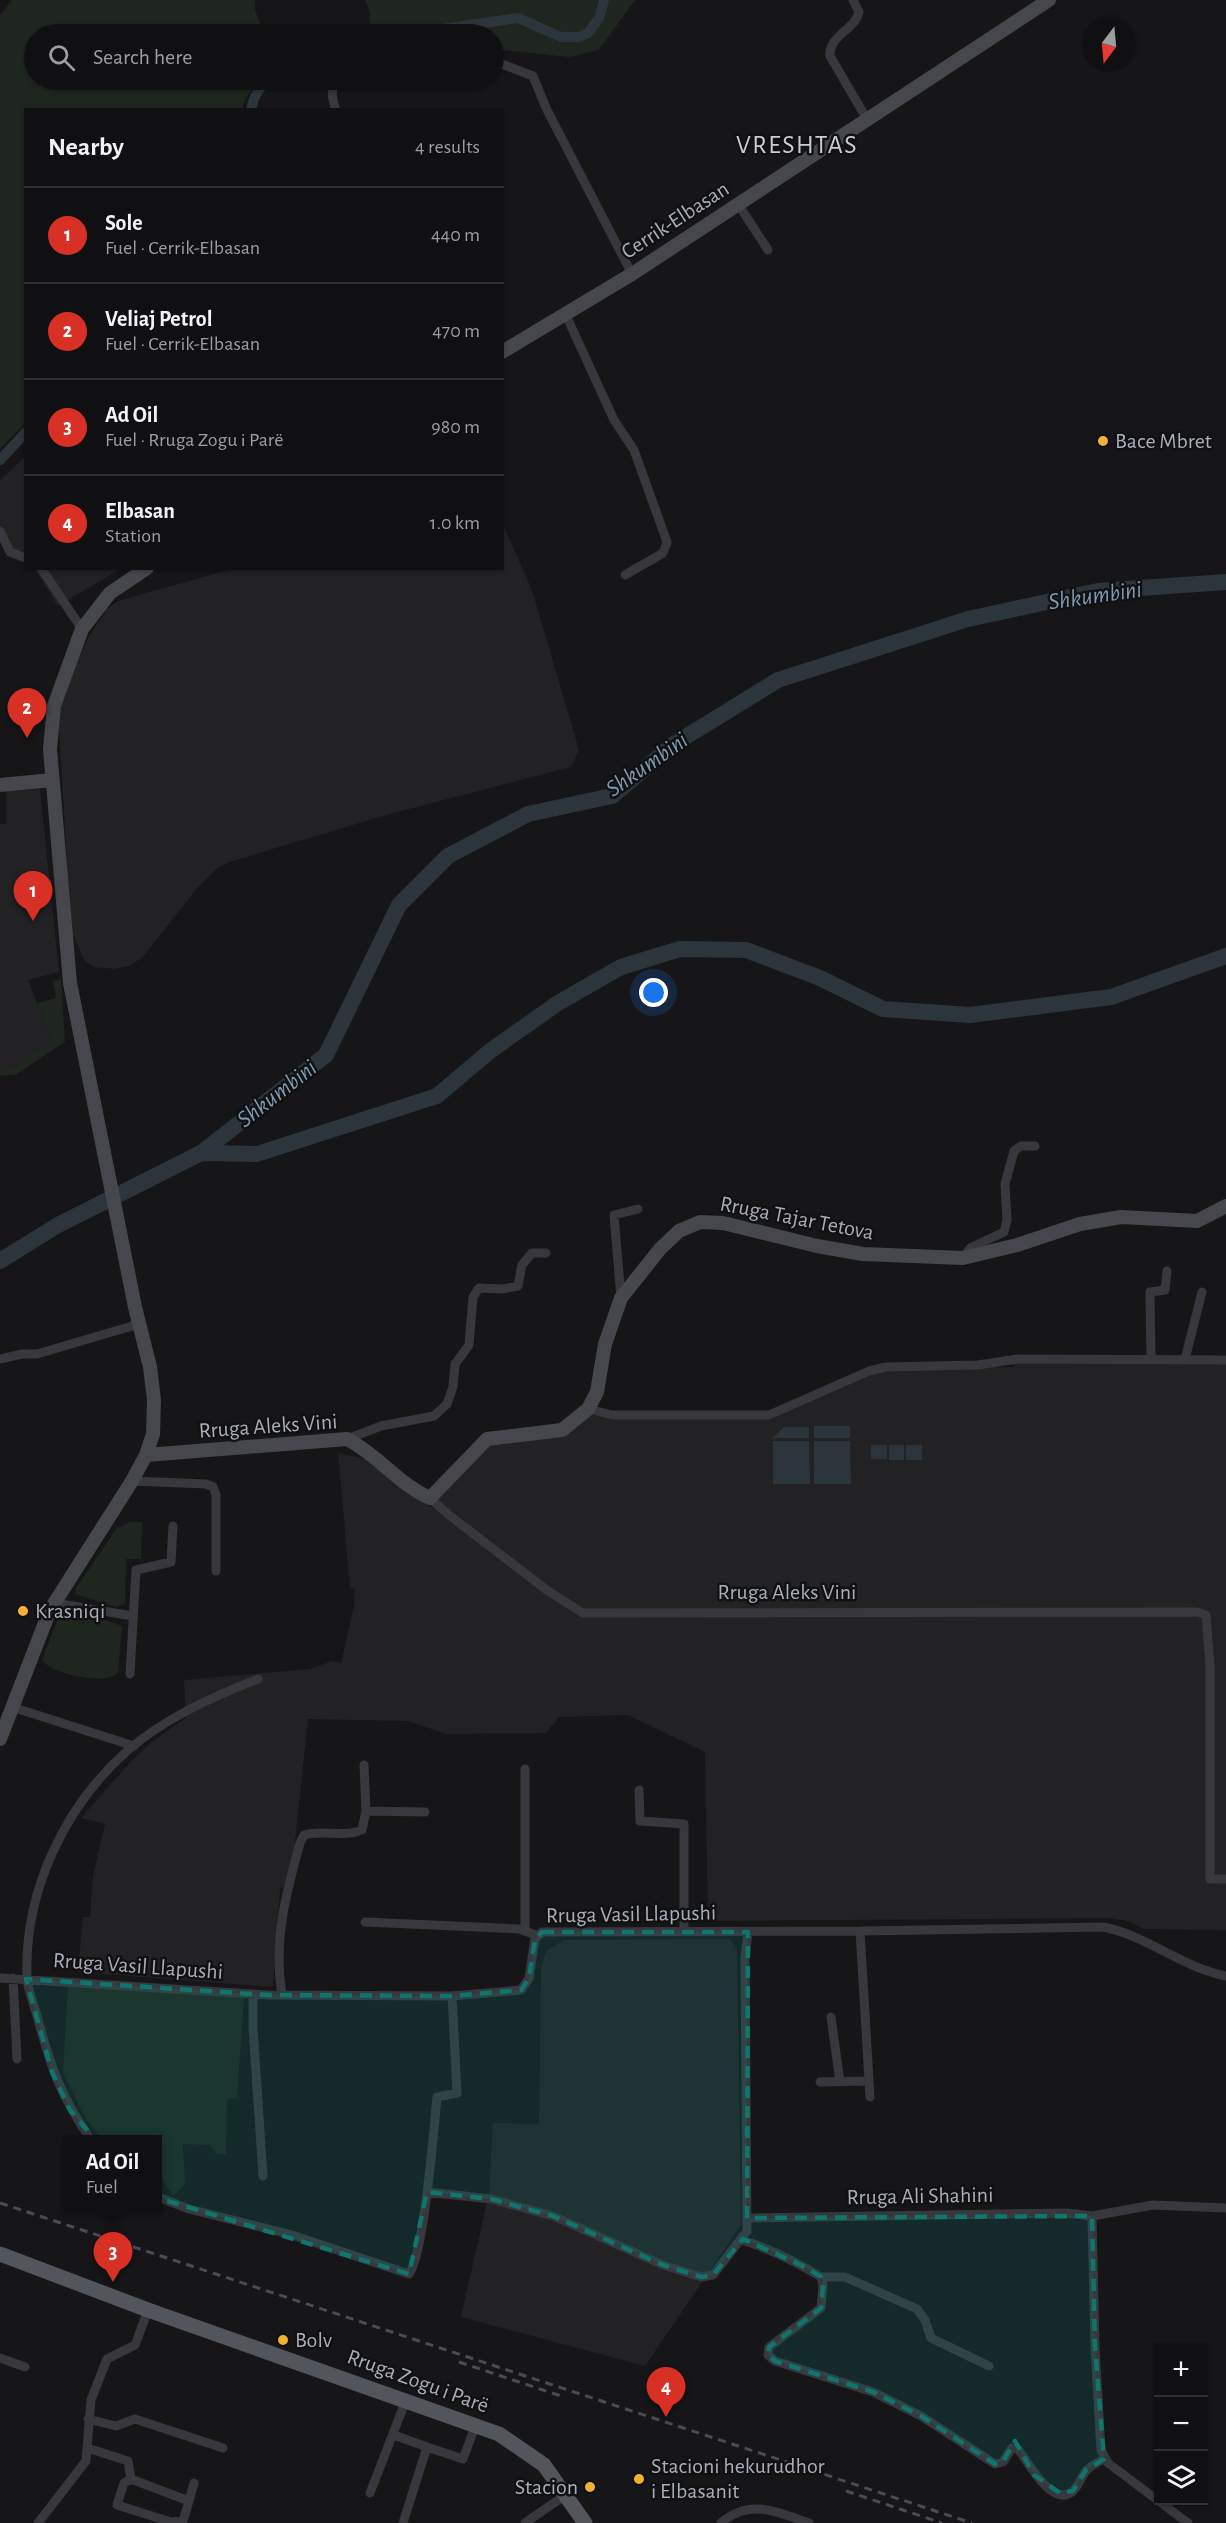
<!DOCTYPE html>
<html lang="en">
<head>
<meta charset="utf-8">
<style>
  body { margin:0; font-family:"Alegreya Sans",sans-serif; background:#19191b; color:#f1f3f6 }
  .controls { position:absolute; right:18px; bottom:18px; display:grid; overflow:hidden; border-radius:0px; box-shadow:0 2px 4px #0004 }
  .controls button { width:54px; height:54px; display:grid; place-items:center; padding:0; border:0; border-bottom:2px solid #303032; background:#101012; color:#f1f3f6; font:30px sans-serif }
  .compass { position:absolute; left:1082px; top:18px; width:54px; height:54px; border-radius:50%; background:#101012; box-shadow:0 2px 4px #0004; rotate:196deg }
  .you { position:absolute; left:654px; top:993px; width:21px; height:21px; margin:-15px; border:4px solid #fff; border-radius:50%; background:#1a73e8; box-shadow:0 0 0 9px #1a73e833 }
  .badge { display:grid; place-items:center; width:39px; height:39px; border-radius:50%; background:#d93025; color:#fff; font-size:20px; font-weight:700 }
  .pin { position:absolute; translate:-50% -50px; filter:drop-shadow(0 2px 3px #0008) }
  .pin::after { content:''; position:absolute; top:32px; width:21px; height:18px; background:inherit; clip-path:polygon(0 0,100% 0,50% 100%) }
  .popup { position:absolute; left:63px; top:2135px; width:99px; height:78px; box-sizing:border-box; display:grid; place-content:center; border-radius:0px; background:#101012; filter:drop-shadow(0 2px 4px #0005); font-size:20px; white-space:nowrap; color:#9c9d9f }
  .popup b { font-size:22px; color:#f1f3f6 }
  .popup::after { content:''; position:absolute; left:50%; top:100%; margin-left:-12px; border:12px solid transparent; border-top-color:#101012 }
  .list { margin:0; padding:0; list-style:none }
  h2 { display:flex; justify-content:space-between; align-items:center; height:78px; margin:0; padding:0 24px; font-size:26px }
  h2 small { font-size:20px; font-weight:400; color:#9c9d9f }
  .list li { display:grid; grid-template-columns:39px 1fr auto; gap:18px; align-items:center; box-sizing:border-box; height:96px; padding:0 24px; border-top:2px solid #303032 }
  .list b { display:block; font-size:22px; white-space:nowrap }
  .list p { margin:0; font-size:20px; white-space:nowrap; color:#9c9d9f }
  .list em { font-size:20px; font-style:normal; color:#9c9d9f }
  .icon { flex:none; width:33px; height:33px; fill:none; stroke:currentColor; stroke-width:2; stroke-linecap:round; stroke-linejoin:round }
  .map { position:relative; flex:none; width:1226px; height:2523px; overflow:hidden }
  .search { position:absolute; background:#101012; box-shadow:0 2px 4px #0004; left:24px; top:24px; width:480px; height:66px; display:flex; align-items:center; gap:15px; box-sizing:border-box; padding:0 21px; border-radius:33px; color:#9c9d9f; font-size:22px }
  .panel { position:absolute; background:#101012; box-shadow:0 2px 4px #0004; left:24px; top:108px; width:480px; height:462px; border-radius:0px }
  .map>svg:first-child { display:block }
  .built { fill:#222225 }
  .green { fill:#1e261f }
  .water { fill:#2c353c }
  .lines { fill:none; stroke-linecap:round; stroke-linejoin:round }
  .canal { stroke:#2c353c; stroke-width:10 }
  .river { stroke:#2c353c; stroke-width:16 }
  .street { stroke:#37383d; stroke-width:9 }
  .secondary { stroke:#45474d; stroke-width:14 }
  .primary { stroke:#53555c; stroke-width:15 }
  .rail { stroke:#4a4c52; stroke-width:3; stroke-dasharray:8 6; stroke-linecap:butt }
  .marked { fill:#0f766e; fill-opacity:0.2; stroke:#0f766e; stroke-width:4.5; stroke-dasharray:12 8; stroke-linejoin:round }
  .poi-dot { fill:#f2b134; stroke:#111113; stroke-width:2 }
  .labels { text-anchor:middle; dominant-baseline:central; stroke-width:5; stroke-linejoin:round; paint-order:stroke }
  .street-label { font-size:22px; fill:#a8adb8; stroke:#111113 }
  .poi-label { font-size:22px; fill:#a8adb8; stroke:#111113; text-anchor:start }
  .water-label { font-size:24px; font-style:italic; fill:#7f9bb3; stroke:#111113 }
  .quarter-label { font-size:26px; letter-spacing:1.5px; fill:#c9ccd4; stroke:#111113 }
</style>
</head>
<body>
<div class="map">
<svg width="1226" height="2523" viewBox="0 0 1226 2523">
  <rect width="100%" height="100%" fill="#161618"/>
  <path class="built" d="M25 457V561L0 534V480Z
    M503 525 532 590 579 750 571 767 386 815 229 862 216 869 197 888 142 958 128 966 114 969 94 967 85 961 71 930 59 728 60 711 77 662 88 638 107 609 118 601 232 569 502 568Z
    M35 569H120L58 606Z
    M40 789 59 972 28 980 51 1039 10 1069H0V824H6V791Z
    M1014 1361 1226 1364V1930L1144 1929 1128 1921 1108 1918 708 1921 705 1752 628 1715 559 1717 546 1733 446 1734 408 1721 308 1719 294 1852 284 1888H280L273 1987 78 1972 83 1917H90L93 1876 105 1824 81 1818 132 1760 154 1740 186 1718 184 1680 310 1669 332 1661 341 1663 354 1606 355 1589 350 1588 338 1453 365 1459 430 1507 489 1440 560 1437 585 1415 767 1416 875 1369 1013 1367Z
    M730 1939 737 1950 741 2225 645 2366 461 2317 489 2193 493 2123 539 2124 541 1970 546 1951 564 1940Z"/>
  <path class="green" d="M12 0H255V10L265 34H34V80H260L245 99 242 109 26 110 25 423 0 449V16Z
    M362 0H635L599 50 569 57 494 49V34H370V13L366 1Z
    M61 979 65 1042 17 1074 0 1076V1069H10L51 1039 37 1003 56 998 53 981Z
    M130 1522H142L141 1559H126L125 1604 116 1607 75 1594 76 1588 117 1528Z
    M89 1614 122 1626 118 1672C108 1687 51 1674 42 1660L58 1618Z
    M68 1985 244 1998 237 2098 227 2099 226 2154H216L210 2145 183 2144 185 2184 173 2196 158 2173V2140L102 2139 86 2119 63 2073Z"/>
  <path class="water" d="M814 1426H850V1438H814Z
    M784 1427H809V1438H773Z
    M773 1441H809L810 1484H773Z
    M814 1441H850L851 1484H814Z
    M871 1445H887V1459H871Z
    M889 1445H904V1460H889Z
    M906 1445H922V1460H906Z"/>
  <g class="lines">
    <path class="canal" d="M408 34 518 18 561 37H579L588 33 599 18 604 0
      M251 110C254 96 259 85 272 80
      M0 460 26 432"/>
    <path class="river" d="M201 1153 257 1154 437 1096 490 1051 558 1003 621 967 680 949 746 950 820 978 883 1009 970 1015 1111 997 1226 956
      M0 1261 58 1225 201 1153 326 1055 399 905 448 856 528 814 612 796 674 744 778 680 968 619 1098 591 1226 582"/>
    <path class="street" d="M853 0 859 12C855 30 828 36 830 56L868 121
      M494 61 533 76 546 108 632 274
      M336 110C332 98 329 89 339 80
      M738 204 768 250
      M565 313 614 420 634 450 667 542 663 553 625 575
      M0 531 10 552 26 558
      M41 568 82 629
      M963 1258 970 1248 1004 1232 1007 1220 1005 1184 1014 1151 1021 1146H1035
      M621 1298 614 1215 638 1209
      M0 1359 22 1354H37L139 1324
      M1185 1359 1202 1292
      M1151 1360 1150 1292 1165 1290 1167 1271
      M588 1409 612 1415H769L869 1371 886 1367 978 1365 1018 1359 1226 1360
      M347 1439 381 1426 434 1416 447 1404 453 1387 455 1364 469 1345 473 1297 479 1288 503 1289 518 1286 522 1265 532 1253H546
      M132 1481 206 1484 213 1487 216 1495V1571
      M430 1498 449 1515 548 1591 583 1613 1197 1612 1206 1615 1210 1666V1879H1226
      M54 1603 133 1616
      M130 1674 136 1570 171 1562 173 1526
      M12 1707 134 1746
      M639 1790 640 1821 684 1824V1931
      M366 1811 425 1812
      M365 1922 519 1929 536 1935
      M525 1931V1769
      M860 1931 870 2097
      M0 1978 268 1995 452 1996 521 1990 529 1978 535 1939 542 1932 860 1931 1103 1927C1144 1934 1181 1967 1226 1976
      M13 1978 17 2059
      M253 1994V2028L263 2176
      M282 1994C273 1942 286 1893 300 1843L304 1835C323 1829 344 1838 362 1830L366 1811 364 1765
      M831 2017 840 2082
      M820 2082 868 2081
      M91 2140C60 2095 51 2068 37 2016 34 2004 27 1989 27 1977 24 1892 64 1807 127 1751 165 1718 212 1697 258 1679
      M427 2192 491 2199 553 2216 663 2265 701 2277 713 2275 747 2231 745 1957 748 1932
      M158 2197 189 2209 292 2235 409 2274C424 2255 434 2128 437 2097L457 2093 452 1996
      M1092 2216 1095 2347 1101 2450 1108 2463 1188 2523
      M747 2218 1067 2213 1092 2216 1153 2205 1226 2208
      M742 2240C771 2249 795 2261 821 2277L823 2285 821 2308 769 2347 768 2355 775 2361 873 2392 921 2416 995 2464 1003 2462 1012 2448H1017C1026 2458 1051 2508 1072 2492 1079 2487 1081 2475 1088 2469 1092 2465 1099 2462 1104 2459
      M821 2277H845L917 2309 925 2320 931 2338 989 2366
      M0 2358 25 2367
      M88 2419 116 2426 135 2419 223 2448
      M394 2435 427 2447
      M87 2448 128 2461 131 2479 189 2501 183 2521 171 2522 117 2505 124 2483 131 2479
      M370 2493 406 2400
      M189 2501 194 2483
      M38 2523 86 2461 91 2400 107 2359 135 2345 148 2310
      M403 2523 427 2447 463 2459 476 2424
      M525 2523 564 2496
      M721 2523C750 2498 777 2512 809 2523"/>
    <path class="secondary" d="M502 352 632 274 1049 0
      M0 785 52 780
      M146 1455 347 1439C377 1454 398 1484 430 1498L487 1439 562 1430 588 1409 597 1392 605 1344 621 1298 660 1249 679 1231 700 1222 723 1223 817 1246 863 1254 963 1258 1017 1245 1080 1224 1121 1217 1197 1221 1226 1206
      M0 1739 50 1610 132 1481 146 1455 153 1434 154 1400 150 1367 135 1307 70 983 50 749 54 706 82 629 110 593 147 568"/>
    <path class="primary" d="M0 2254 148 2310 499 2434 544 2465 585 2523"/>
    <path class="rail" d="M0 2203 972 2523
      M459 2362 564 2397
      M846 2491 942 2523"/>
  </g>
  <path class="marked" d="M542 1932H748L747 2218 1092 2216 1095 2347 1104 2459 1086 2470 1073 2491 1060 2493 1034 2475 1015 2441 1003 2462 995 2464 921 2416 873 2392 775 2361 768 2355 769 2347 821 2308 823 2285 821 2277 807 2268 743 2239 713 2275 701 2277 663 2265 553 2216 491 2199 427 2192 409 2274 161 2199 126 2176 70 2110 52 2072 26 1979 268 1995 452 1996 521 1990 529 1978 535 1939Z"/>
  <g class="poi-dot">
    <circle cx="1103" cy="441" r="6"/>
    <circle cx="23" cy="1611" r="6"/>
    <circle cx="283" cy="2340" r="6"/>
    <circle cx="639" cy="2479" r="6"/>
    <circle cx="590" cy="2487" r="6"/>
  </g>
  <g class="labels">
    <g class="street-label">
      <text transform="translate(675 220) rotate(-33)">Cerrik-Elbasan</text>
      <text transform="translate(797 1218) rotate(11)">Rruga Tajar Tetova</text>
      <text transform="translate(268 1426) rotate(-4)">Rruga Aleks Vini</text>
      <text x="787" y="1592">Rruga Aleks Vini</text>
      <text transform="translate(631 1914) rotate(-1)">Rruga Vasil Llapushi</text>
      <text transform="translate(138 1966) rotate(4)">Rruga Vasil Llapushi</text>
      <text transform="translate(920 2196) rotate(-1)">Rruga Ali Shahini</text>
      <text transform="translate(418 2381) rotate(20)">Rruga Zogu i Parë</text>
    </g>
    <g class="poi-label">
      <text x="1115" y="441">Bace Mbret</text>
      <text x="35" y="1611">Krasniqi</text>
      <text x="295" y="2340">Bolv</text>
      <text x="651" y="2466">Stacioni hekurudhor<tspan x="651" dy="25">i Elbasanit</tspan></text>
      <text x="578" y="2487" text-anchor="end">Stacion</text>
    </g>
    <g class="water-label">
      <text transform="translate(1095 596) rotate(-8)">Shkumbini</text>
      <text transform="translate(647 765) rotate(-35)">Shkumbini</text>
      <text transform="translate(277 1094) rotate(-38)">Shkumbini</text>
    </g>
    <g class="quarter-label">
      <text x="797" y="145">VRESHTAS</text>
    </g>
  </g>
</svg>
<div class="controls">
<button>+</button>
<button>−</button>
<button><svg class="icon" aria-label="layers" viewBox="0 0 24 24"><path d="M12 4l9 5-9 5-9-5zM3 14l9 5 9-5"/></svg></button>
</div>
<svg class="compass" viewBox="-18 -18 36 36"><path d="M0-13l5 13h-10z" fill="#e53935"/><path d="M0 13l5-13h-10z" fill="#9c9d9f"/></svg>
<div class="you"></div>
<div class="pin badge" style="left:33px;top:921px">1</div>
<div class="pin badge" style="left:27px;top:738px">2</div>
<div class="pin badge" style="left:113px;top:2282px">3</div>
<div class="popup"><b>Ad Oil</b>Fuel</div>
<div class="pin badge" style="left:666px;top:2417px">4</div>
<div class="search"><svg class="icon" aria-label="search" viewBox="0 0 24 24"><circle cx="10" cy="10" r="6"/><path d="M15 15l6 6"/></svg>Search here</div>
<section class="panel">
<h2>Nearby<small>4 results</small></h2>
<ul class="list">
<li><span class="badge">1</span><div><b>Sole</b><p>Fuel · Cerrik-Elbasan</p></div><em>440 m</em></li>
<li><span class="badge">2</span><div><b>Veliaj Petrol</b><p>Fuel · Cerrik-Elbasan</p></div><em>470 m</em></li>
<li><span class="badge">3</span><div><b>Ad Oil</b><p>Fuel · Rruga Zogu i Parë</p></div><em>980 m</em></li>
<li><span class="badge">4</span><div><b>Elbasan</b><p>Station</p></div><em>1.0 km</em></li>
</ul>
</section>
</div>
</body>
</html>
